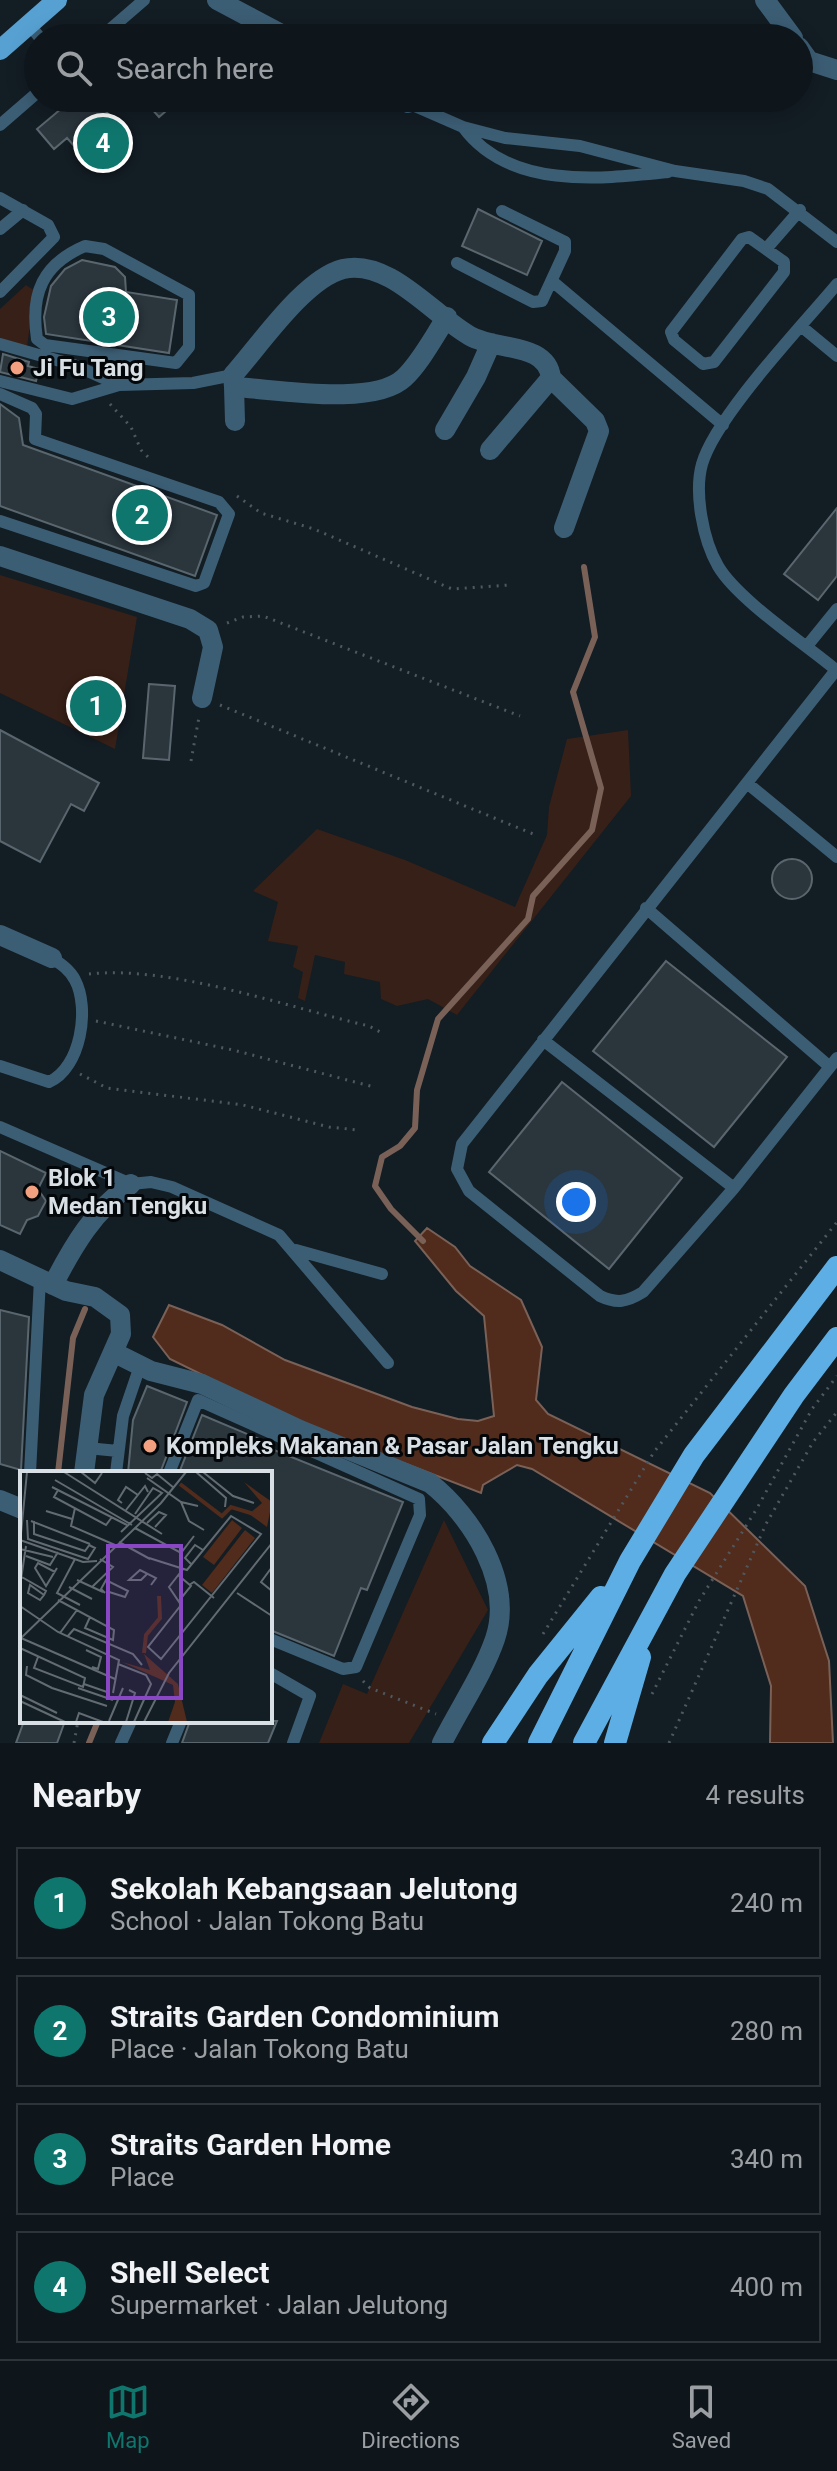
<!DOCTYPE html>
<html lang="en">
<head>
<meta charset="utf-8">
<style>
  body { margin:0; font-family:Roboto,sans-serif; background:#1c2328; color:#f1f3f6 }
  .you { position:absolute; left:576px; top:1202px; width:28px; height:28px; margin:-20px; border:6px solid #fff; border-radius:50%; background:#1a73e8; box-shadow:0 0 0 12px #1a73e833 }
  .badge { display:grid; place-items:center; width:52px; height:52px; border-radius:50%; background:#0f766e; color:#fff; font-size:26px; font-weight:700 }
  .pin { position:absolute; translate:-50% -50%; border:4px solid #fff; box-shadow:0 2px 8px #0006 }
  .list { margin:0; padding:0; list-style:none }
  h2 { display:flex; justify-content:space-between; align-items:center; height:104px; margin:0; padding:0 32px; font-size:34px }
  h2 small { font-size:26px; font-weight:400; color:#9b9fa3 }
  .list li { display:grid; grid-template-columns:52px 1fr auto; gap:24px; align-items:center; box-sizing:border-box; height:112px; margin:0 16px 16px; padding:0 16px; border:2px solid #2e353a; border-radius:0px }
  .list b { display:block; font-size:30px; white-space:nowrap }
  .list p { margin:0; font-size:26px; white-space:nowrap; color:#9b9fa3 }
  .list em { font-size:26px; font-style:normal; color:#9b9fa3 }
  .icon { flex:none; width:44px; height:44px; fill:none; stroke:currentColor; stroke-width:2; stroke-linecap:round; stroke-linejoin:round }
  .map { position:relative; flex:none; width:837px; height:1743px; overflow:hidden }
  .search { position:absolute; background:#0e161b; box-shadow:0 4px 20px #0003; left:24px; right:24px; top:24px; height:88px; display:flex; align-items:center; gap:20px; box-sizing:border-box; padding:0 28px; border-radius:44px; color:#9b9fa3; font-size:30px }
  .sheet { height:616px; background:#0e161b }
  nav { display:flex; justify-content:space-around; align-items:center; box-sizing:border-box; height:112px; border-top:2px solid #2e353a; background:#0e161b; font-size:22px; color:#9b9fa3 }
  nav a { display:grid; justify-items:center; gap:4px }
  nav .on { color:#0f766e }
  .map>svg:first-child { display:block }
  .green { fill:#372017 }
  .water { fill:#512b1b; stroke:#7a6158; stroke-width:2 }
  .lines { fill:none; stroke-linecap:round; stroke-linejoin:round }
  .stream { stroke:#7a6158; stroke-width:6 }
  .building { fill:#2a353c; stroke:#5a666e; stroke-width:2 }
  .path { stroke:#4f585f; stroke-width:3; stroke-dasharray:2 6; stroke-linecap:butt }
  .service { stroke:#3c5e75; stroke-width:12 }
  .minor { stroke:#3c5e75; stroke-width:20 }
  .primary { stroke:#57a1d2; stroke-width:20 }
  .trunk { stroke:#5caee4; stroke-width:22 }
  .poi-dot { fill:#f2a07f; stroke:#04070a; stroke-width:3 }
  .labels { text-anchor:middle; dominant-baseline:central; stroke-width:6; stroke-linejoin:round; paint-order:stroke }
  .poi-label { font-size:24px; font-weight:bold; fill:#d9e0e5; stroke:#04070a; text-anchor:start }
  .inset-river { fill:none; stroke:#512b1b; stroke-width:4 }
  .inset-road { fill:none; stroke:#626b71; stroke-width:2 }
  .view { fill:#8947c5; fill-opacity:0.15; stroke:#8947c5; stroke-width:4 }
  .inset-edge { fill:none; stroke:#d9e0e5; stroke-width:4 }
</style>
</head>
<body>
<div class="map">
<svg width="837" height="1743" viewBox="0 0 837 1743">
  <rect width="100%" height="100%" fill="#131d24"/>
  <path class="green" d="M26 285 35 291 27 346 0 339V309Z
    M0 575 137 617 115 749 0 693Z
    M628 730 631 796 457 1015 428 999 397 1006 381 999 380 982 344 974 345 962 315 955 305 1001 298 998 303 972 293 967 298 946 268 941 278 902 253 891 317 829 405 860 515 907 547 835 549 807 567 739Z
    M444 1520 488 1610 409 1743H319L343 1684 367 1694Z"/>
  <path class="water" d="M427 1228 455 1247 470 1266 521 1300 542 1347 536 1400 548 1414 710 1493 805 1586 829 1661 833 1743H770L771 1686 743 1596 532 1469 517 1465 483 1485 481 1493 303 1424 170 1359 153 1337 169 1305 222 1325 285 1360 412 1407 458 1419 478 1421 494 1416 484 1316 456 1291 415 1241Z"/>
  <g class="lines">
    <path class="stream" d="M423 1241 391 1209 375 1186 382 1157 400 1146 415 1128 417 1090 438 1019 528 919 533 896 592 830 601 788 573 692 595 637 584 567
      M58 1473 73 1338 85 1309
      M21 1684 22 1680
      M89 1743 98 1721"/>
  </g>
  <path class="building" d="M74 98H115L103 108 129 138 94 168 67 138 54 149 37 129Z
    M142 98H181L159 117Z
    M478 209 542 241 527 275 462 246Z
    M82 260 115 267 125 277 126 292 177 300 169 353 46 334 44 317 51 286 65 269Z
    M3 354 29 362 28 366 39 369 36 381 0 372Z
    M0 404 19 418 23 445 217 515 195 576 0 506Z
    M837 508V576L818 600 784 574Z
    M149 684 175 686 169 760 143 758Z
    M0 730 99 783 84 811 71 804 40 862 0 841Z
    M772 879a20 20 0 1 1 40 0a20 20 0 1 1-40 0Z
    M666 961 787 1057 714 1147 593 1051Z
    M562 1082 682 1178 609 1269 489 1172Z
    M0 1151 46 1173 38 1189 46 1201 38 1216 27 1220 20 1234 0 1225Z
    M0 1310 29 1317 21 1470 0 1464Z
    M147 1386 187 1402 160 1473H128L133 1420Z
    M202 1415 266 1442 264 1446 403 1502 367 1590 361 1588 334 1656 270 1630V1473H179Z
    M24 1721H65L57 1743H16Z
    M190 1721H277L268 1743H182Z"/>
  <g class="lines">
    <path class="path" d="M110 404 131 427 141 450 152 461
      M237 496 261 513 314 529 452 589 510 585
      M227 623 243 617 263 616 520 716
      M220 705 538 836
      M191 761 199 717
      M89 974C170 965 287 1007 369 1026L382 1033
      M96 1021 233 1050 374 1087
      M80 1074 107 1088 243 1105 329 1127 358 1130
      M543 1634 654 1452 837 1222
      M363 1681 370 1688 436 1714
      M652 1694 699 1601 756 1510 812 1409 837 1376
      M74 1743 78 1721
      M669 1743 766 1524 813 1442 837 1412"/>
    <path class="service" d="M29 24 40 38
      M100 38 144 0
      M408 103 463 127 505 138 580 146 675 171 744 181 768 189 837 242
      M0 125 38 92
      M463 127C509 190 602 179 668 172
      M0 198 48 225 54 237 0 292
      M0 229 23 210
      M749 237 784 262V272L714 362 703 364 674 340 671 332 742 239Z
      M85 246 104 249 189 295V347L176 363 45 345 37 339C30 293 43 264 85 246Z
      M766 249 800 210
      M457 263 533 302 542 301 565 251V242L502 211
      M552 281 723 425
      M837 284C802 326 716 416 702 464 694 493 703 540 718 566 737 599 805 644 836 670L462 1144 457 1169 469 1191 600 1296C617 1304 627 1302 643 1292L734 1188 837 1058
      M802 327 837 356
      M0 344 74 365 119 385
      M0 381 72 399 119 385 193 383 233 375
      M0 394 32 408 36 414 35 439 219 502 229 514 204 583 196 586 0 521
      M807 646 837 609
      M747 783 837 857
      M646 908 830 1067
      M543 1040 734 1188
      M0 1066 49 1082C81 1068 90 1008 75 980 70 970 61 964 52 958
      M0 1127 131 1184 151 1182 172 1187 279 1235 388 1363
      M296 1250 382 1274
      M87 1448 118 1451
      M30 1473 40 1279
      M116 1473 123 1416 140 1366
      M169 1473 198 1400 419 1499 420 1515 356 1667 343 1669 270 1639
      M270 1673 310 1696 293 1743
      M121 1743 131 1721
      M172 1743 181 1721"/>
    <path class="minor" d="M217 0 289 38
      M765 0 793 38
      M799 47 809 61 837 70
      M405 98 408 103
      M447 317C434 336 421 362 404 378 373 407 275 389 234 387L233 375C260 345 304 279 343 269 389 258 434 316 470 336 496 351 547 342 551 378L490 450
      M551 378 595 421 599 431 564 528
      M234 387 235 421
      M445 430 476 377 491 343
      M0 556 190 619 208 630 213 647 202 698
      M0 935 52 958
      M0 1260 66 1291 95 1297 120 1315 121 1334 94 1395 84 1473
      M53 1285C73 1246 94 1210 131 1184
      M113 1352 151 1371 202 1384 300 1430 430 1483C472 1516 514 1583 495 1639 483 1674 459 1709 442 1743
      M0 1500 22 1509"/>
    <path class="primary" d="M0 50 57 0"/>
    <path class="trunk" d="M493 1743 538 1675 601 1597
      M539 1743 630 1561 694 1455 837 1267
      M584 1743 675 1574 794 1395 837 1338
      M615 1743 640 1657"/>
  </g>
  <g class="poi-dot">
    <circle cx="17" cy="368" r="8"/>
    <circle cx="32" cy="1192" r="8"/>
    <circle cx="150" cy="1446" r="8"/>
  </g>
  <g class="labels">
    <g class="poi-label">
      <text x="33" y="368">Ji Fu Tang</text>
      <text x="48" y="1178">Blok 1<tspan x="48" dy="28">Medan Tengku</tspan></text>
      <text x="166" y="1446">Kompleks Makanan &amp; Pasar Jalan Tengku</text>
    </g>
  </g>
  <g transform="translate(20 1471)">
    <rect width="252" height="252" fill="#131d24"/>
    <path d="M224 11 252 31 247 56 229 43 242 32ZM212 49 222 57 194 94 183 86ZM225 59 235 67 192 122 182 114ZM124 183 158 213 167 251H148L155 231 153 214 102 191 130 199Z" fill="#512b1b"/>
    <path class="inset-river" d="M160 13 202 45 211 36 234 43M124 182 126 164 140 147 139 125"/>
    <path class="inset-road" d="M44 1 142 63M61 1 75 12 82 2M176 1 206 27 205 36M183 1 213 25 234 32M125 2 132 7 137 3 154 17M127 7 161 31 178 35M35 9 112 54M32 16 107 54M38 19 34 26 86 54 92 46M161 31 169 50 184 59M102 32 98 29 106 16 118 24M55 37 51 55 95 74M106 39 125 15 128 21M26 40 52 48M7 49 8 68 68 88 75 77 69 74M11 50 70 73M14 50V63L65 80 70 73M127 52 139 41 146 44 135 56M115 57 161 82 174 65M101 61 142 22 133 17 115 43M0 69 63 91 77 90M99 71 130 88M0 73 7 1M0 78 33 86M6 85 30 94 38 81M129 87 167 99 211 45 241 63 141 188 128 176 161 134 149 116 163 98M55 88 37 122 60 134M172 94 165 87 175 74 183 79M252 96 241 111 252 120M35 101 18 92 15 97 26 115 37 97M127 103 121 109H109L120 99 136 107 131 114M158 104 171 115 158 131M0 105 26 120 24 124 20 129 8 122 10 114 24 124M57 109 83 121M169 114 174 111 194 127M0 115 6 75M49 116 72 128M72 116 93 96 80 88M85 122 81 118 86 109 108 120 105 126 86 120M217 122 252 145M38 129 94 159 93 169 65 157 70 146M0 135 38 161 99 189 93 222M40 162 57 139M47 166 54 158 113 183 122 194M1 167 95 208M0 168 141 32 166 1M0 177 65 207 63 216 14 197 18 186M66 179 81 186 78 198 72 196M98 193 126 204 131 213 114 251M7 195 6 204 32 217 87 235M64 213 87 221M58 217 93 229M0 224 37 242M0 230 45 251M89 250 103 217M56 251 59 242 83 251M106 251 115 222 109 219M124 251 149 202 252 72"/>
    <path class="view" d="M88 75H161V227H88Z"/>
    <rect width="252" height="252" class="inset-edge"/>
  </g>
</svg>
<div class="you"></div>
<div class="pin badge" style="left:96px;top:706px">1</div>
<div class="pin badge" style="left:142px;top:515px">2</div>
<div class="pin badge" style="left:109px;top:317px">3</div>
<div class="pin badge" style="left:103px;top:143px">4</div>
<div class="search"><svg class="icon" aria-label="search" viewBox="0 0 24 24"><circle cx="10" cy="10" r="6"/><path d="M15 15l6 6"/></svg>Search here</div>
</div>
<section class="sheet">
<h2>Nearby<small>4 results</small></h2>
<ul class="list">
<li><span class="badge">1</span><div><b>Sekolah Kebangsaan Jelutong</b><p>School · Jalan Tokong Batu</p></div><em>240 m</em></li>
<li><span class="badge">2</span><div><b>Straits Garden Condominium</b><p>Place · Jalan Tokong Batu</p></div><em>280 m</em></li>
<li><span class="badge">3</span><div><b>Straits Garden Home</b><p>Place</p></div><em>340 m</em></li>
<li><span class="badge">4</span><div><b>Shell Select</b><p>Supermarket · Jalan Jelutong</p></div><em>400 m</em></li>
</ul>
</section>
<nav>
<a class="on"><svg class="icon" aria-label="map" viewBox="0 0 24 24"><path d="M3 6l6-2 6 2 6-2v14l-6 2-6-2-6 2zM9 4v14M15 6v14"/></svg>Map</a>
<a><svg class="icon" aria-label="directions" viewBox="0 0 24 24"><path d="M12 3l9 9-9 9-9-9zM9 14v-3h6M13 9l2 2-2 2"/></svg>Directions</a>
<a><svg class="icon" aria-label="saved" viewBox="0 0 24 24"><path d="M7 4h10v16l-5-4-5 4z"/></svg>Saved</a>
</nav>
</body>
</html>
